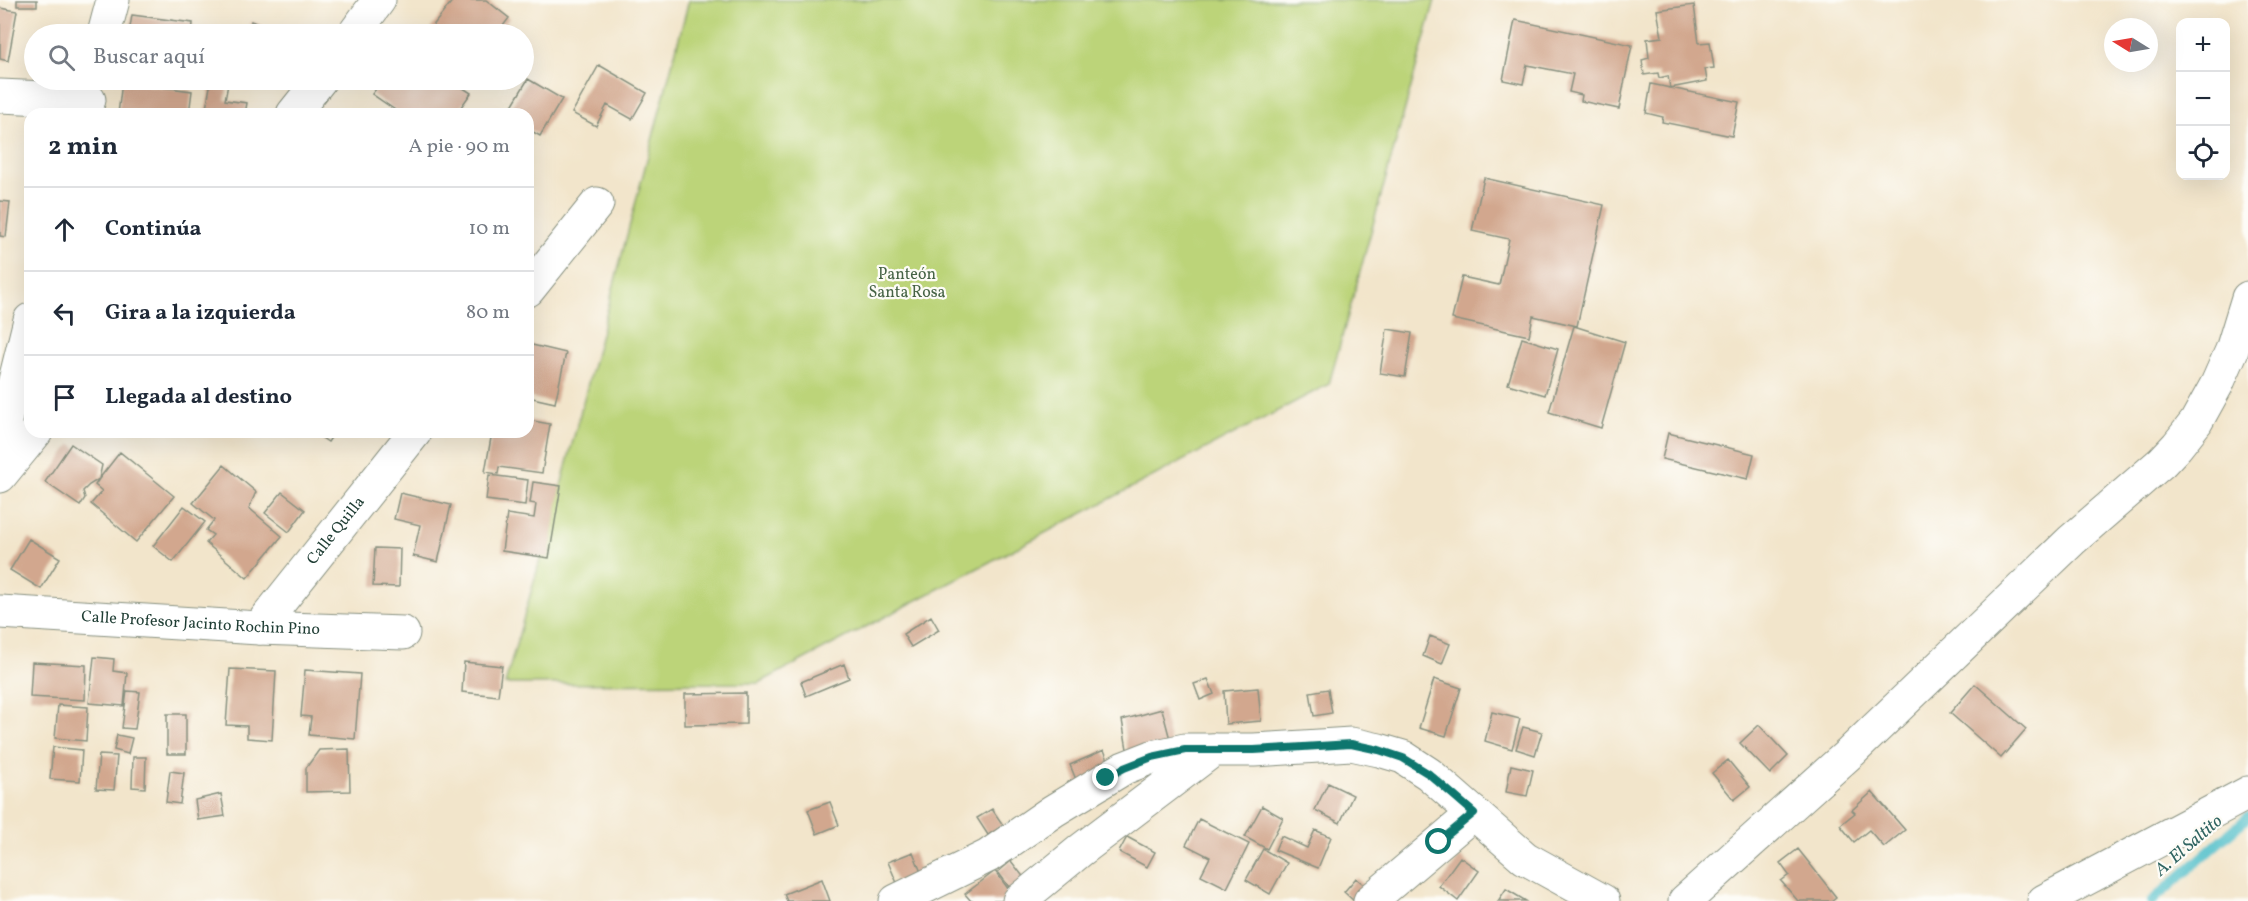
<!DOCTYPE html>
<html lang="es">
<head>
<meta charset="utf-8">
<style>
  body { margin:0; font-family:Vollkorn,serif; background:#f6f6f7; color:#1f2937 }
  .controls { position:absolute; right:18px; top:18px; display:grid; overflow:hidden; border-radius:12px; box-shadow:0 6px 24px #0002 }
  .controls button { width:54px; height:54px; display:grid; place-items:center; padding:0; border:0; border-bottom:2px solid #e0e1e3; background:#fff; color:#1f2937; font:30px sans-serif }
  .compass { position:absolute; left:2104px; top:18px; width:54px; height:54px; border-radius:50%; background:#fff; box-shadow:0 6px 24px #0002; rotate:281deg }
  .stop { position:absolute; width:18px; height:18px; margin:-14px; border:4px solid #0f766e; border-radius:50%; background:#fff }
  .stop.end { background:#0f766e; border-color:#fff; box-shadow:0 2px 6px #0008 }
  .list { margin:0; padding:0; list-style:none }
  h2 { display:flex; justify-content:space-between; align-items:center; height:78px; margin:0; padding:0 24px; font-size:26px }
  h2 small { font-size:20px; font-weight:400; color:#747a83 }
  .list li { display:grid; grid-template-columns:39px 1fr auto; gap:18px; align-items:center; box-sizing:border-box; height:84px; padding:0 24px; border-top:2px solid #e0e1e3 }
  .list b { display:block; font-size:22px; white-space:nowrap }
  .list em { font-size:20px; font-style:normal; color:#747a83 }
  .icon { flex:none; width:33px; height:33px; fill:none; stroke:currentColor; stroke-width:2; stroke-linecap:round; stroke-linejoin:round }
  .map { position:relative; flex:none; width:2248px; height:901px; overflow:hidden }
  .search { position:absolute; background:#fff; box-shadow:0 6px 24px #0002; left:24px; top:24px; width:510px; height:66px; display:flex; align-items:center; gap:15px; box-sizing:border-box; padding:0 21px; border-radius:33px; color:#747a83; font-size:22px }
  .panel { position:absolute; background:#fff; box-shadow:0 6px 24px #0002; left:24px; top:108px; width:510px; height:330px; border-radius:18px }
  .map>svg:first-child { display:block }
  .green { fill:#bcd479; stroke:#6e8856; stroke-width:1.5 }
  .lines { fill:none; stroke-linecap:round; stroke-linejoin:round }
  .stream { stroke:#53c0ca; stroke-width:10 }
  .building { fill:#d2a78e }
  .minor-casing { stroke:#889180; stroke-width:35 }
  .minor { stroke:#fff; stroke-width:33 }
  .route { stroke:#0f766e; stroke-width:8 }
  .labels { text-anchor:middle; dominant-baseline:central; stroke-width:4.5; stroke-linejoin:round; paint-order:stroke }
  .park-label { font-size:16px; fill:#466345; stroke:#fdfcf7 }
  .street-label { font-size:16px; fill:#1f3d34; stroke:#fdfcf7 }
  .water-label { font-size:18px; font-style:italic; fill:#2f6461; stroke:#fdfcf7 }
</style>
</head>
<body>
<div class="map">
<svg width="2248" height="901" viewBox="0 0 2248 901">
  <rect width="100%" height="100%" fill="#fdfcf7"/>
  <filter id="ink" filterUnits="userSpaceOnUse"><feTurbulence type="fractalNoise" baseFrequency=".0167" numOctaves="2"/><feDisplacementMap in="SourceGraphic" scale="12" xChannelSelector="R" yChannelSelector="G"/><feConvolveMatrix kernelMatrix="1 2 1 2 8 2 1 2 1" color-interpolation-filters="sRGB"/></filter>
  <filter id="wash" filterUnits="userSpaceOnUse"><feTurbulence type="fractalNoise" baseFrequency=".008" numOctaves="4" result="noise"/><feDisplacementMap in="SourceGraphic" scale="24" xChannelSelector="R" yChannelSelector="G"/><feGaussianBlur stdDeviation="1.35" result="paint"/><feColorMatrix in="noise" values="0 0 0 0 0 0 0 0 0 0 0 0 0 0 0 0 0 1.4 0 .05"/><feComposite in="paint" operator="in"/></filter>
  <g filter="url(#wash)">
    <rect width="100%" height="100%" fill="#f2e5cb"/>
    <path class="green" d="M689 0H1435L1329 384 759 683 505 684 561 486Z"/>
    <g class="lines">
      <path class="stream" d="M2152 901 2248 817"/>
    </g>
    <g id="blocks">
      <path class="building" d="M17 0H37V6H17Z
        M453 0H486L509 18 497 34H431L428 32Z
        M1694 5 1699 43 1710 42 1714 68 1705 69 1707 81 1670 88 1668 76 1659 78 1658 73 1644 75 1642 60 1649 58 1647 39 1662 37 1657 10Z
        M0 8 17 11 8 61 0 59Z
        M132 15 193 23 192 34H129Z
        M1515 20 1632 45 1619 109 1581 101 1582 95 1569 92 1573 74 1527 65 1523 84 1503 80Z
        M251 21 281 34H248Z
        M599 65 647 93 632 119 607 105 596 126 572 113Z
        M528 79 562 99 540 136 528 129V114H507Z
        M254 80H285L280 86Z
        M383 80H451L471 93 456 114H401L372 94Z
        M211 81 228 84 225 100 247 103 245 114H205Z
        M122 82 192 91 189 114H118Z
        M1651 84 1739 102 1732 136 1662 122 1663 117 1646 113Z
        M1484 178 1604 205 1577 326 1533 316 1529 336 1452 319 1462 277 1499 285 1509 239 1472 231Z
        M0 201 10 202 6 237 0 236Z
        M1574 326 1625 342 1601 428 1549 412Z
        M1387 329 1412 333 1405 377 1380 373Z
        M1522 338 1558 349 1545 395 1508 384Z
        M528 344 566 353 555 403 528 397Z
        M528 420 550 424 542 473 499 467 498 474 485 472 492 432H528Z
        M313 432H335L328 442Z
        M1668 433 1754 454 1748 479 1662 459Z
        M71 444 102 465 99 479 120 452 174 496 136 542 91 504 102 491 95 485 99 479 89 485 83 491 85 498 80 506 45 482Z
        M224 465 256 492 249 508 282 536 247 578 206 543 213 535 206 530 214 520 193 503Z
        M489 475 528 480 525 505 486 500Z
        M533 482 561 486 549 558 502 551 507 514 534 518 536 504 530 503Z
        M282 492 305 510 289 532 265 513Z
        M400 493 451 505 438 562 413 556 420 525 394 519Z
        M184 506 205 522 173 562 153 546Z
        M29 539 60 558 41 589 10 570Z
        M375 548 400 549 399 587 373 586Z
        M931 616 939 630 911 647 903 634Z
        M1430 636 1450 644 1442 664 1423 656Z
        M94 657 114 659 113 671 127 673 124 706 89 703Z
        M32 662 86 665 85 700 30 697Z
        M464 662 502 666 498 696 462 692Z
        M844 664 849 678 806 696 801 682Z
        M230 669 276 671 272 740 247 738V726L226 725Z
        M305 670 360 674 355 739 309 735 311 717 301 716Z
        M1208 679 1214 694 1200 700 1194 684Z
        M1434 679 1461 688 1446 736 1419 728Z
        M1975 684 2026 729 2001 758 1950 713Z
        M1258 688 1261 721 1226 724 1224 691Z
        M1328 689 1332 713 1314 716 1310 692Z
        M127 691 140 692 135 729 122 728Z
        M746 693V724L685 725V694Z
        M58 705 88 707 86 741 55 738Z
        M1162 709 1172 747 1128 755 1122 720Z
        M1492 712 1520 719 1512 749 1485 741Z
        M167 714H186V754H167Z
        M1759 725 1788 756 1770 774 1740 743Z
        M1523 727 1542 732 1535 755 1516 749Z
        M117 735 132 738 128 754 114 750Z
        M53 747 82 750 80 781 50 779Z
        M349 749 350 791 306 792V768L319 750Z
        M1104 750 1113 772 1079 787 1070 765Z
        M99 755 117 756 114 790 96 789Z
        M133 757H146L145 788 132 787Z
        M1728 760 1750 787 1734 800 1712 773Z
        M1511 765 1533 770 1527 796 1506 792Z
        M170 771 184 773 180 804 166 802Z
        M1328 783 1353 795 1340 823 1315 810Z
        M1872 792 1905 830 1884 847 1869 830 1854 842 1840 825 1855 813 1852 810Z
        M221 794 225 816 198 820 195 800Z
        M830 802 839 825 817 834 808 810Z
        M1262 806 1283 818 1267 849 1245 837Z
        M992 809 1003 825 988 835 977 818Z
        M1199 819 1249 844 1227 888 1201 875 1210 857 1186 845Z
        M1315 830 1331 837 1318 868 1275 850 1281 836 1307 848Z
        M1127 837 1155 852 1147 867 1119 852Z
        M1263 849 1287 863 1270 894 1246 880Z
        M1798 849 1836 897 1831 901H1798L1781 881 1789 875 1780 863Z
        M913 852 924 880 900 890 888 862Z
        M1460 857 1479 871 1458 901 1439 886Z
        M1011 861 1029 884 1015 895 998 872Z
        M995 871 1015 898 1012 901H971L965 894Z
        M1356 878 1368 888 1354 901 1344 892Z
        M822 879 830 901H787L784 894Z
        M1506 889 1526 901H1498Z"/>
    </g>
  </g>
  <g filter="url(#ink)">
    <use href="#blocks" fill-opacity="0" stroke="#889180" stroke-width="1.5"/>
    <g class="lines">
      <defs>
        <g id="minor">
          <path d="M104 34 113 0"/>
          <path d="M354 34 379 0"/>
          <path d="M0 96 89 100"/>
          <path d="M293 114 320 80"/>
          <path d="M528 290 597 204"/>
          <path d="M0 441 30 320"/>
          <path d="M0 476 36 432"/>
          <path id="s1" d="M0 612 259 628 403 633"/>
          <path id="s2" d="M259 628 415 432"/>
          <path d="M896 901 988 856 1053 811 1124 768 1152 757 1185 750H1254L1351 744 1379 750 1403 757 1429 774 1525 858 1603 901"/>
          <path d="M1019 901 1081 850 1213 750"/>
          <path d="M1370 901 1474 813"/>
          <path d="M1685 901 1851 752 2072 540 2162 462 2177 446 2196 422 2217 384 2232 350 2248 298"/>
          <path d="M2044 901 2248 793"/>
        </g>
      </defs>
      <use href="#minor" class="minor-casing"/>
      <use href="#minor" class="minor"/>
    </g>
  </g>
  <g class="lines" filter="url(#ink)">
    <path class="route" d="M1106 778 1124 768 1152 757 1185 750H1254L1351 744 1379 750 1403 758 1429 774 1474 813 1439 842"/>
  </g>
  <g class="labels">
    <g class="park-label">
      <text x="907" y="275">Panteón<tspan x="907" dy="18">Santa Rosa</tspan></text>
    </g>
    <g class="street-label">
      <text stroke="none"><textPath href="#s2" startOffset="124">Calle Quilla</textPath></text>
      <text stroke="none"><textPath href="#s1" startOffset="201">Calle Profesor Jacinto Rochin Pino</textPath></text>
    </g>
    <g class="water-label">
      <text transform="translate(2189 846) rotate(-41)">A. El Saltito</text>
    </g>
  </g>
</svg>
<div class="controls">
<button>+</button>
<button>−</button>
<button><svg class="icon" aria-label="locate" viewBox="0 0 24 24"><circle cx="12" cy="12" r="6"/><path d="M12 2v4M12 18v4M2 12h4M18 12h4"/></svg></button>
</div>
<svg class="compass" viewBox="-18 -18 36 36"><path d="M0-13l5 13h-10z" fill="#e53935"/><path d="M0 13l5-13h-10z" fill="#747a83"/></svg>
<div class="stop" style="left:1439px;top:842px"></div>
<div class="stop end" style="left:1106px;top:778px"></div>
<div class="search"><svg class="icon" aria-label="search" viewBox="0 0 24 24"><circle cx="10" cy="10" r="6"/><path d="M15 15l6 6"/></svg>Buscar aquí</div>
<section class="panel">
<h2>2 min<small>A pie · 90 m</small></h2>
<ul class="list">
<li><svg class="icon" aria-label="ahead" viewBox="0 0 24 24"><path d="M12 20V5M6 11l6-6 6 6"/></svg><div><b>Continúa</b></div><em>10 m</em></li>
<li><svg class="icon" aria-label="left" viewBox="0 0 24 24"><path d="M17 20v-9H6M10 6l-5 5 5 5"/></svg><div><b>Gira a la izquierda</b></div><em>80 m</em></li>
<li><svg class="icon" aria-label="arrive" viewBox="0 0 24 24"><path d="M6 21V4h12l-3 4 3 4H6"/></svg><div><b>Llegada al destino</b></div></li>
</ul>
</section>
</div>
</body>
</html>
